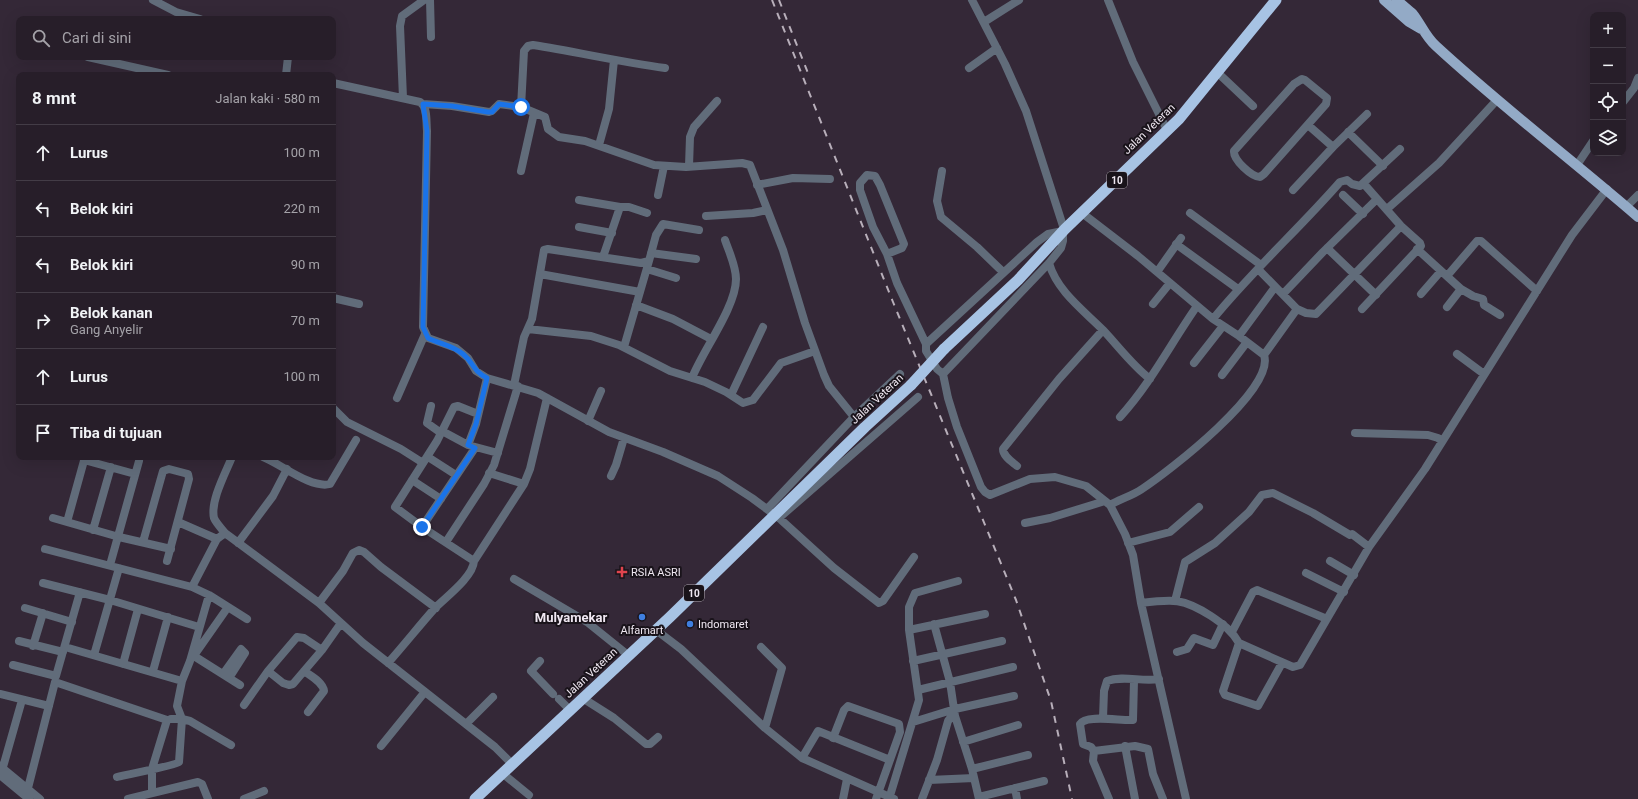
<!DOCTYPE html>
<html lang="id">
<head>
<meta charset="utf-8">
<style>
  body { margin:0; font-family:Roboto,sans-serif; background:#332b35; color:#f1f3f6 }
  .controls { position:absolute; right:12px; top:12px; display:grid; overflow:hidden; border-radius:8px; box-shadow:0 4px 16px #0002 }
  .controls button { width:36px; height:36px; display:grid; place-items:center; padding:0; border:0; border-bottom:1px solid #433c46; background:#271e29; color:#f1f3f6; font:20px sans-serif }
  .stop { position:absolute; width:12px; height:12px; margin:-9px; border:3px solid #1a73e8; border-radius:50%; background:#fff }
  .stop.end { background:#1a73e8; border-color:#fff; box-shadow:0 1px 4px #0008 }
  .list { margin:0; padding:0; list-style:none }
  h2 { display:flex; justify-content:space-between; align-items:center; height:52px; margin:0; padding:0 16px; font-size:17px }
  h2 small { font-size:13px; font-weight:400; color:#a4a2a8 }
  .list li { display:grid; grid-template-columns:26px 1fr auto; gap:12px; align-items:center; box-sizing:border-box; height:56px; padding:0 16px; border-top:1px solid #433c46 }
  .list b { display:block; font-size:15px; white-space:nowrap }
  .list p { margin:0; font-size:13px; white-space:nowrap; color:#a4a2a8 }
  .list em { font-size:13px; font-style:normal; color:#a4a2a8 }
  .icon { flex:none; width:22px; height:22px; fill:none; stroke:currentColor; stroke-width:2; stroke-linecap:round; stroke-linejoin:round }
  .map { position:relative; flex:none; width:1638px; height:799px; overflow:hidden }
  .search { position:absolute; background:#271e29; box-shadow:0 4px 16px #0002; left:16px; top:16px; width:320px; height:44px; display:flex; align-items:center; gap:10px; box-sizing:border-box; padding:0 14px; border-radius:8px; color:#a4a2a8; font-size:15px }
  .panel { position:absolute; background:#271e29; box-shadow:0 4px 16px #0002; left:16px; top:72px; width:320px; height:388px; border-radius:8px }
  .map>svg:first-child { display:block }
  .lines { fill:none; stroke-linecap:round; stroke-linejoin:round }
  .minor { stroke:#616c7a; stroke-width:8 }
  .major { stroke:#93aac6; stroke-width:10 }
  .highway { stroke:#a7c3e4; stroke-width:11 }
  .rail { stroke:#b8afba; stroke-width:2; stroke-dasharray:7 7; stroke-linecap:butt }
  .highway-bridge { stroke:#a7c3e4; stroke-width:11 }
  .route { stroke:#1a73e8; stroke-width:5 }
  .health-dot { fill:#e0444e; stroke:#19131a; stroke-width:1.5 }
  .shop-dot { fill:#3f7fe0; stroke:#19131a; stroke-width:1.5 }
  .labels { text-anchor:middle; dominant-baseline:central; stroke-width:4; stroke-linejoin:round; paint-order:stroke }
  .shield { fill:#19131a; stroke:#afa7b0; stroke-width:1 }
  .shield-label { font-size:10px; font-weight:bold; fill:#efe7f1 }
  .street-label { font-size:11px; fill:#efe7f1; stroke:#19131a }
  .poi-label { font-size:11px; fill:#efe7f1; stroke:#19131a; text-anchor:start }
  .quarter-label { font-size:13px; font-weight:bold; fill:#efe7f1; stroke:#19131a }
</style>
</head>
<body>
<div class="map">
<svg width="1638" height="799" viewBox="0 0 1638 799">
  <rect width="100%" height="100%" fill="#342837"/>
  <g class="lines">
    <path class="minor" d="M153 0 176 12 200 19
      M430 0 431 37
      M1108 0 1133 62 1167 130
      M984 22 1019 0
      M88 57 168 75
      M969 68 997 48
      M1218 73 1253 106
      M287 75H286L288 57
      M1302 79 1305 80 1327 98 1326 104 1264 174 1260 177C1252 177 1233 160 1234 151L1294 84Z
      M333 83 420 102C428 107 426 122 427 131L423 327 428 338 456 348 468 358 476 371 487 378 538 393 609 432 663 452 718 476 752 498 779 518 834 568 879 603 883 601 914 557
      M403 98 400 26 402 16 424 0
      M1623 102 1634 88 1638 78
      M423 104 452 106 489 112 492 111 499 104 521 107 545 117 548 129 559 137 585 141 654 165 686 167 742 163 750 165 783 250 805 323 824 375 829 386 854 417
      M521 107 524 51 528 46 533 45C577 52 621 62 665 68
      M1308 125 1333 147
      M1348 132 1383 166
      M599 145 609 109 614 60
      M1577 165 1593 141
      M689 166 690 137 694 127 717 101
      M521 171 534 113
      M942 171 937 201 941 217 977 247 1003 272
      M757 185 793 178 830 179
      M1293 190 1333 147 1367 114
      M658 195 664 166
      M1343 195 1363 214
      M579 200 620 207 603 257
      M620 207H629L647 213
      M1626 207 1638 195
      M1387 209 1439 163 1496 101
      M1082 213 1138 256 1213 319 1239 336 1264 355C1276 389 1168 472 1142 489 1132 496 1120 499 1110 505
      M1190 213 1261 265
      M706 216 753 213 767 210
      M579 227 612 233
      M1063 231 1048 234 1037 242 926 344V351L937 369 943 374 948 398 957 427 981 487 985 492 990 495 1030 479 1055 477 1086 486 1110 505 1125 534 1133 555 1141 603 1186 799
      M1176 244 1238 289
      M1327 248 1376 295
      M1417 249 1461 289 1447 307
      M651 253 696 259
      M887 254 902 248 904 244 880 185 875 176 867 175 860 183V190L873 227 887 254 897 283 926 344
      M1049 263C1057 291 1083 310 1103 330 1119 347 1132 365 1150 379
      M647 269 676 278
      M1258 269 1297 309 1306 313 1316 314 1401 226
      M1157 272 1181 238
      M540 274 640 292
      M1447 276 1477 241H1481L1537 291
      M1461 289 1473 296 1483 299 1484 305 1500 315
      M1283 294 1323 252 1377 199
      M1421 294 1441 271
      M333 298 359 304
      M1153 304 1170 283
      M636 305 673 319 711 339
      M1362 309 1421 246 1420 243 1401 226 1364 184
      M1213 319C1252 271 1299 229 1340 182L1347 180 1352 184 1360 186 1400 149
      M528 329 591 336 619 345 670 371 705 382 726 392 743 403 753 400 781 363 815 351
      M1239 336 1275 287
      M624 347 649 261
      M1457 354 1484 374
      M1264 355 1297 309
      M1194 363 1223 326
      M943 374 1049 263 1061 248 1063 241V226L1026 111 1005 64 972 0
      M1222 375 1247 342
      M692 378C703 350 736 307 736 279 736 266 729 252 725 240
      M514 385 524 337 532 319 544 250 548 249 641 263 649 261 656 235 663 224 699 230
      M731 395 763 327
      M397 398 425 334
      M431 406 427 423 441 433
      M333 408 347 422 401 449 423 463
      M478 414 458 406 454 407 437 441 395 507 422 527 474 561 524 484 530 469 547 398
      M1120 417C1151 383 1171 343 1197 306
      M588 421 601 391
      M442 431 468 445 498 453
      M1355 433 1428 435 1438 438 1442 441
      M468 445 476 424 487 378
      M232 457C226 472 210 501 214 518 216 523 222 529 225 533L319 603 363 643 495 747 512 764
      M263 457C281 464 311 489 330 484L356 440
      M428 457 456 475
      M84 460 135 474
      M1017 466C1011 461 1003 456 1003 449L1059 379 1103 330
      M489 473 524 484
      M611 476 616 465 624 438
      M412 480 441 499
      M767 509 854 417 900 374
      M53 518 119 537 171 549
      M779 518 918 397
      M67 522 85 457
      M178 522 217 539
      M1025 523 1050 518 1105 501
      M422 527 475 448
      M93 530 111 467
      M143 542 163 471 169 469 188 474 189 479 167 561
      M446 542 484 484 494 465 518 386
      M238 543 273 496 287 469
      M1128 543 1170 532 1199 507
      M45 549 192 587 209 595 247 619
      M1330 561 1354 575
      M110 565 139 461
      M1306 573 1344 592
      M514 579 587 622 628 655
      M958 581 915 593 909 607V630L985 614
      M43 583 110 600 199 627
      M192 587 217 539 225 533
      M1175 601 1185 562 1215 543 1249 512 1262 495 1273 493 1313 513 1350 535 1352 534 1369 547
      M319 603 343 571 353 553 359 550 364 552 381 567 436 608
      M1141 603C1173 599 1183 598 1211 616 1223 624 1232 631 1239 643L1223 691 1225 695 1258 706 1282 663
      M25 608 72 622
      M934 624 950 682 955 716 972 769 979 799
      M656 630 681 649 765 728 802 758 894 799
      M1232 632 1253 592 1257 590 1327 619
      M19 641 63 652
      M1239 643 1293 667 1300 665 1369 547 1425 469 1572 235 1607 189
      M33 646 43 613
      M65 647 182 681
      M761 647 782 668 765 728
      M322 650 304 638 297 637 268 671 283 683 289 685 293 684 322 650 341 623
      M1177 652 1187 649 1194 638 1213 645 1223 624
      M94 655 119 568
      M194 656 240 685
      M193 657 228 607
      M540 661 531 671 553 694
      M913 661 1002 641
      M388 663C404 645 419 626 435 608 446 597 473 577 474 561
      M123 664 138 609
      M13 665 56 676 80 592
      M153 671 168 617
      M304 671C311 676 323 682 324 691L308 712
      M223 674 241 649 245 653 229 678
      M918 690 1013 667
      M0 694 49 706
      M559 699 570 710
      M584 699 614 718 646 744H650L658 737
      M244 705 268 671
      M1103 718 1104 691 1107 681C1123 675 1142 682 1159 679
      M171 719H182L190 721 231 745
      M913 722 955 709 1014 696
      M466 724 493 697
      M833 738 844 710 848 706 899 724 900 732 876 799
      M963 742 1018 725
      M381 746 424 693
      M1125 746 1135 799
      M1094 751 1135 746 1148 749 1153 774 1163 799
      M802 758 818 731 890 760
      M0 766 40 799
      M3 767 22 700
      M972 769 1028 755
      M502 773 529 795
      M0 775 29 799
      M117 777C127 774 175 766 179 762L182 719 177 706 182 681 190 661 209 595
      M929 780 974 778
      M28 788 55 682 167 720 152 769V792
      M1015 788 1017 799
      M979 797 1044 781
      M128 799 198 782 202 784 208 799
      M244 799 264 791
      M843 799 847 779
      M889 799 919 700 909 630
      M922 799 937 760 948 721 951 717 955 716
      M1109 799 1093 761 1094 751 1091 747 1083 744 1080 724C1086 714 1121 721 1133 720L1134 681"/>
    <path class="major" d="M1384 0 1409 22 1421 29
      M1397 0C1402 5 1408 9 1413 14 1421 24 1425 36 1436 46 1501 106 1571 159 1638 217"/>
    <path class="highway" d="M944 349 1018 280 1065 229 1179 119 1276 0
      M475 799 670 617 865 427 911 385"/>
    <path class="rail" d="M772 0 893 302 1016 600 1051 701 1072 799
      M779 0 808 73"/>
    <path class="highway-bridge" d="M911 385 944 349"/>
  </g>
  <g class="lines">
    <path class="route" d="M422 527 475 448 468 445 476 424 487 378C472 370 474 363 463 354 452 345 440 344 428 338L423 327 427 131 423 104 452 106 488 112H492L499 104 521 107"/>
  </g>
  <path class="health-dot" d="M620 566h4v4h4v4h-4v4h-4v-4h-4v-4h4z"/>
  <g class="shop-dot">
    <circle cx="642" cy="617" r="4"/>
    <circle cx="690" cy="624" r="4"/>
  </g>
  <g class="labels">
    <g class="shield">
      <rect x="1107" y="172" width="20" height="16" rx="3"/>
      <rect x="684" y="585" width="20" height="16" rx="3"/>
    </g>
    <g class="shield-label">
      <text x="1117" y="180">10</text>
      <text x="694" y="593">10</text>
    </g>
    <g class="street-label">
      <text transform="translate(1149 129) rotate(-44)">Jalan Veteran</text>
      <text transform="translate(877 399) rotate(-43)">Jalan Veteran</text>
      <text transform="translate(591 673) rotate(-43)">Jalan Veteran</text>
    </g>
    <g class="poi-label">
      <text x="631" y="572">RSIA ASRI</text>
      <text x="698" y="624">Indomaret</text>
      <text x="642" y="630" text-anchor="middle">Alfamart</text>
    </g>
    <g class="quarter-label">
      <text x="571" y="617">Mulyamekar</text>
    </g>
  </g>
</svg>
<div class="controls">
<button>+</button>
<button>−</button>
<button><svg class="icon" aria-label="locate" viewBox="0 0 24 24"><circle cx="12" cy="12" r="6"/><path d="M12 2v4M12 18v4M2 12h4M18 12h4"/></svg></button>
<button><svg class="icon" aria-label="layers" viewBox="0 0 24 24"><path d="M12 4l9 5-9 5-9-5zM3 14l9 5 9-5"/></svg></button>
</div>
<div class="stop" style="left:521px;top:107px"></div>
<div class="stop end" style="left:422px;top:527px"></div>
<div class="search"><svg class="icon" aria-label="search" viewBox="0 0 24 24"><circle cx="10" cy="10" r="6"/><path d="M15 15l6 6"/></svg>Cari di sini</div>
<section class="panel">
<h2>8 mnt<small>Jalan kaki · 580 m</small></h2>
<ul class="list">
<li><svg class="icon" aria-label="ahead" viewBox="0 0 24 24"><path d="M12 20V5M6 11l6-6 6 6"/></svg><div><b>Lurus</b></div><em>100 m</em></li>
<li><svg class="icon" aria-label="left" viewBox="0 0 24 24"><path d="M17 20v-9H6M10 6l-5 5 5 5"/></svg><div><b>Belok kiri</b></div><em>220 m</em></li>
<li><svg class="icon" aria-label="left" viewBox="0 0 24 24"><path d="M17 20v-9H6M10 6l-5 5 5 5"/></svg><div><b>Belok kiri</b></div><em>90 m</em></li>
<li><svg class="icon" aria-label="right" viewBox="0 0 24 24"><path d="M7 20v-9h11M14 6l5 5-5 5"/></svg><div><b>Belok kanan</b><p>Gang Anyelir</p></div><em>70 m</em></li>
<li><svg class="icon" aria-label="ahead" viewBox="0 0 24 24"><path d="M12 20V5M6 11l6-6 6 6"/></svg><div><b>Lurus</b></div><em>100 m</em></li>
<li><svg class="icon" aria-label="arrive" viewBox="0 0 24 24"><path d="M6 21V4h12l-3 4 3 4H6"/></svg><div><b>Tiba di tujuan</b></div></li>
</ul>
</section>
</div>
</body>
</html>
